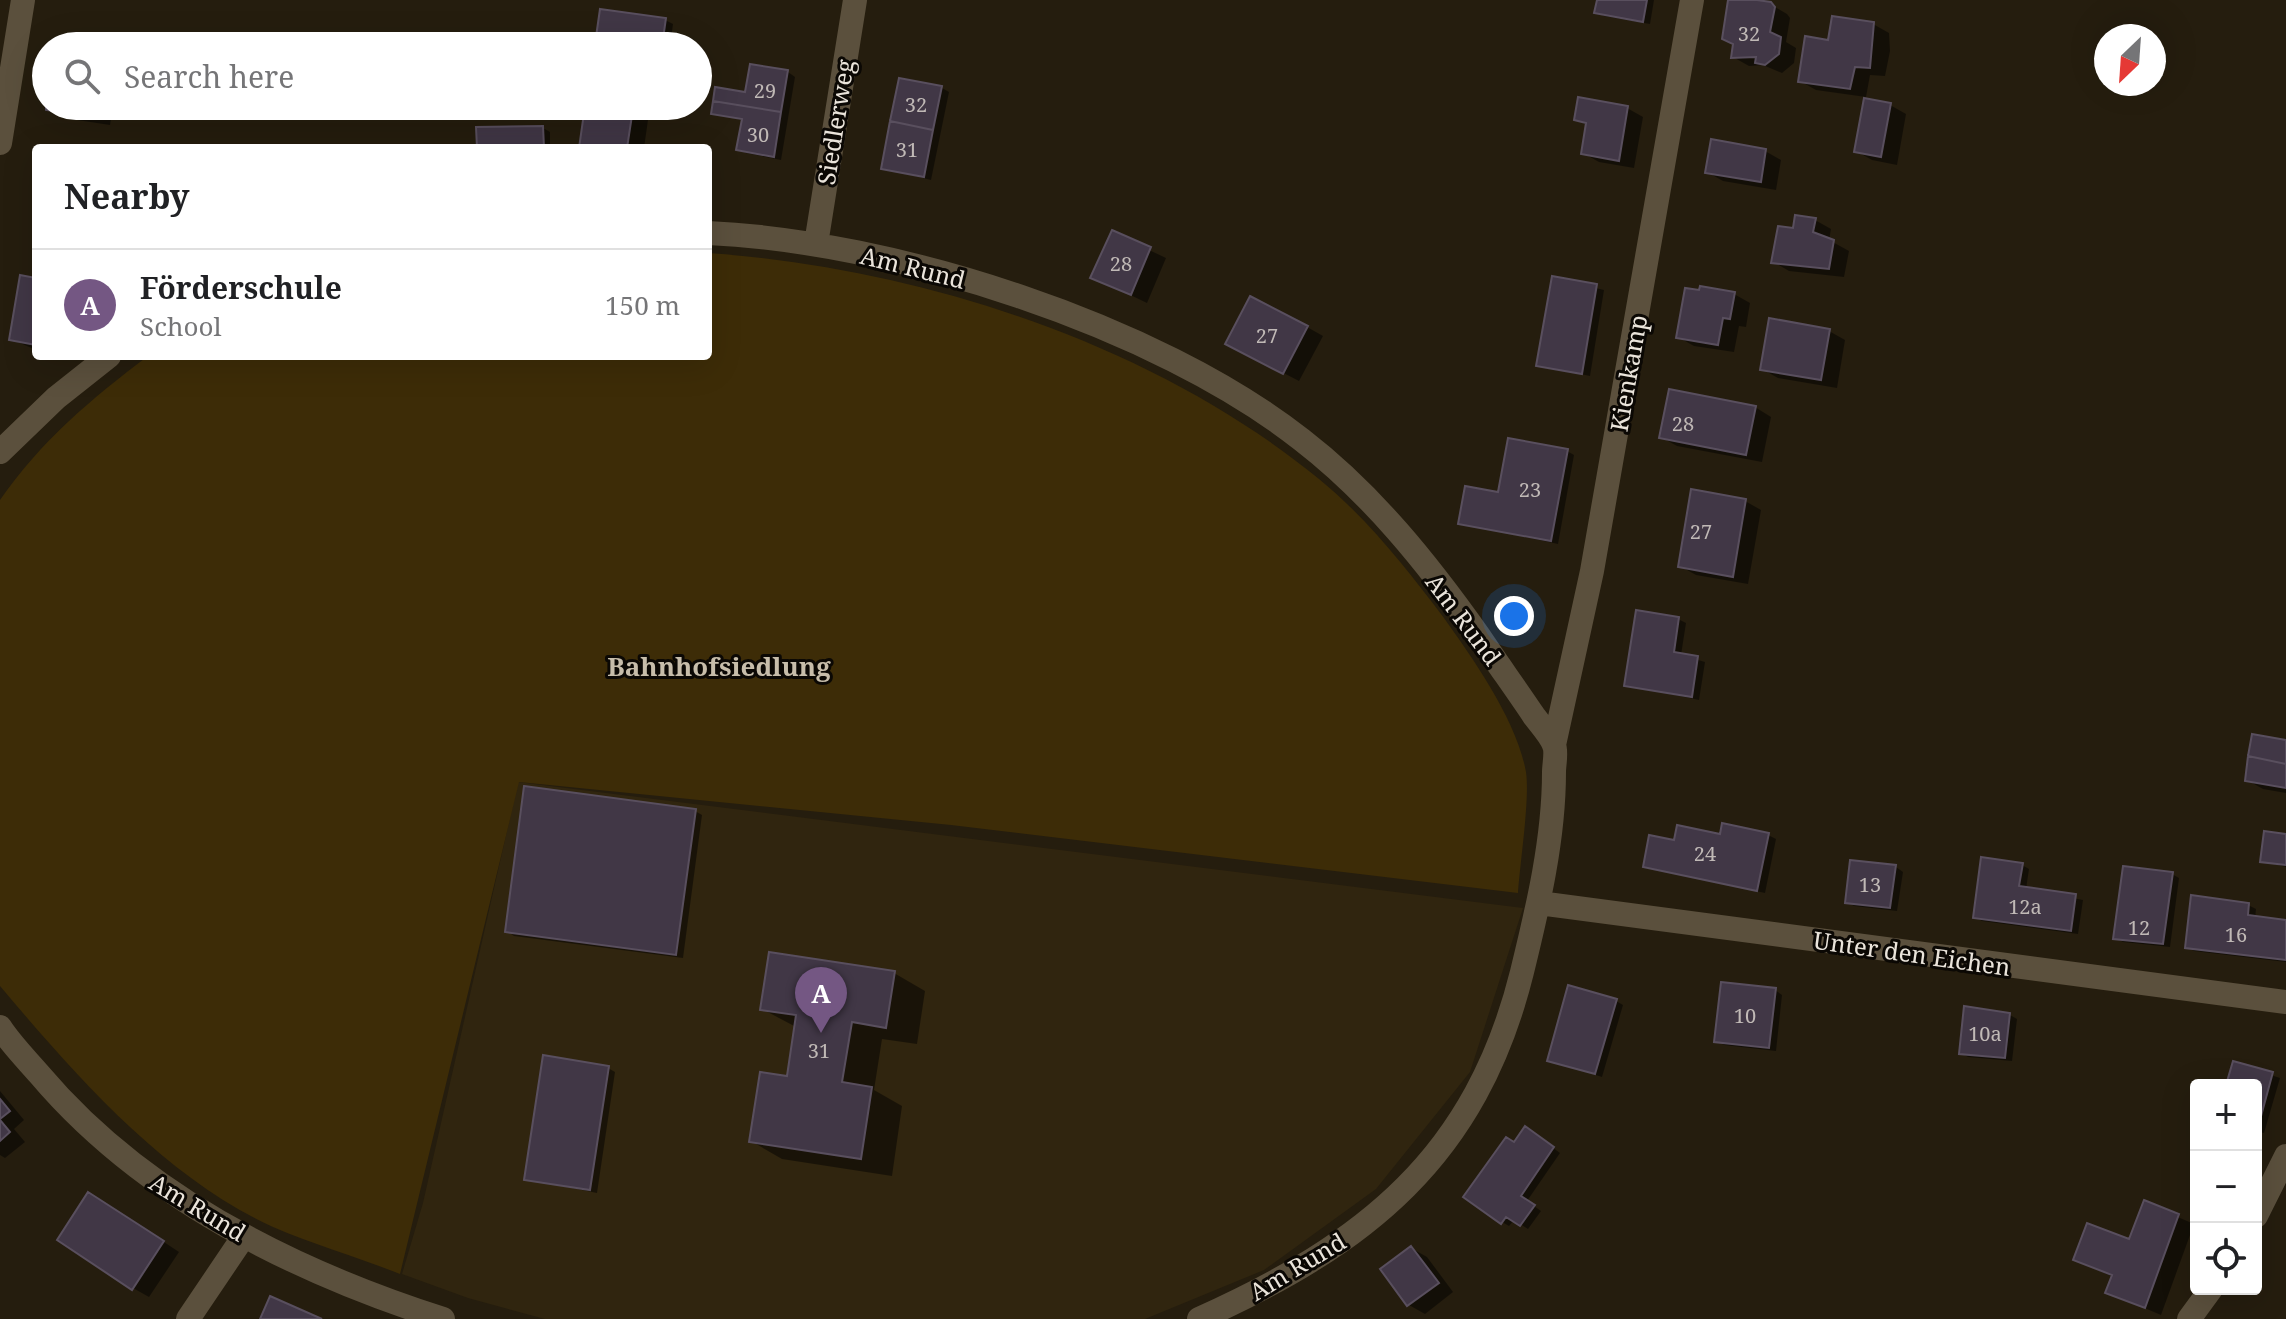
<!DOCTYPE html>
<html lang="en">
<head>
<meta charset="utf-8">
<style>
  body { margin:0; font-family:"Noto Serif",serif; background:#f2f2f2; color:#202124 }
  .controls { position:absolute; right:24px; bottom:24px; display:grid; overflow:hidden; border-radius:8px; box-shadow:0 8px 32px #0002 }
  .controls button { width:72px; height:72px; display:grid; place-items:center; padding:0; border:0; border-bottom:2px solid #e0e0e0; background:#fff; color:#202124; font:40px sans-serif }
  .compass { position:absolute; left:2094px; top:24px; width:72px; height:72px; border-radius:50%; background:#fff; box-shadow:0 8px 32px #0002; rotate:205deg }
  .you { position:absolute; left:1514px; top:616px; width:28px; height:28px; margin:-20px; border:6px solid #fff; border-radius:50%; background:#1a73e8; box-shadow:0 0 0 12px #1a73e833 }
  .badge { display:grid; place-items:center; width:52px; height:52px; border-radius:50%; background:#745783; color:#fff; font-size:26px; font-weight:700 }
  .pin { position:absolute; translate:-50% -66px; filter:drop-shadow(0 2px 4px #0008) }
  .pin::after { content:''; position:absolute; top:42px; width:28px; height:24px; background:inherit; clip-path:polygon(0 0,100% 0,50% 100%) }
  .list { margin:0; padding:0; list-style:none }
  h2 { display:flex; justify-content:space-between; align-items:center; height:104px; margin:0; padding:0 32px; font-size:34px }
  h2 small { font-size:26px; font-weight:400; color:#757577 }
  .list li { display:grid; grid-template-columns:52px 1fr auto; gap:24px; align-items:center; box-sizing:border-box; height:112px; padding:0 32px; border-top:2px solid #e0e0e0 }
  .list b { display:block; font-size:30px; white-space:nowrap }
  .list p { margin:0; font-size:26px; white-space:nowrap; color:#757577 }
  .list em { font-size:26px; font-style:normal; color:#757577 }
  .icon { flex:none; width:44px; height:44px; fill:none; stroke:currentColor; stroke-width:2; stroke-linecap:round; stroke-linejoin:round }
  .map { position:relative; flex:none; width:2286px; height:1319px; overflow:hidden }
  .search { position:absolute; background:#fff; box-shadow:0 8px 32px #0002; left:32px; top:32px; width:680px; height:88px; display:flex; align-items:center; gap:20px; box-sizing:border-box; padding:0 28px; border-radius:44px; color:#757577; font-size:30px }
  .panel { position:absolute; background:#fff; box-shadow:0 8px 32px #0002; left:32px; top:144px; width:680px; height:216px; border-radius:8px }
  .map>svg:first-child { display:block }
  .built { fill:#30250f }
  .green { fill:#3d2c07 }
  .shadow { fill:#0007 }
  .building { fill:#413746; stroke:#594f5e; stroke-width:2 }
  .lines { fill:none; stroke-linecap:round; stroke-linejoin:round }
  .minor { stroke:#5b503d; stroke-width:24 }
  .labels { text-anchor:middle; dominant-baseline:central; stroke-width:6; stroke-linejoin:round; paint-order:stroke }
  .number-label { font-size:20px; fill:#c0b9b6 }
  .street-label { font-size:24px; fill:#eae4db; stroke:#0b0804 }
  .neighbourhood-label { font-size:26px; font-weight:bold; fill:#c7bdaa; stroke:#0b0804 }
</style>
</head>
<body>
<div class="map">
<svg width="2286" height="1319" viewBox="0 0 2286 1319">
  <rect width="100%" height="100%" fill="#251d0e"/>
  <path class="built" d="M518 782 1523 908 1470 1072 1376 1189 1264 1270 1145 1319H545L468 1298 402 1274 423 1203Z"/>
  <path class="green" d="M708 253C920 268 1153 343 1319 479 1367 518 1407 569 1444 618 1474 660 1517 721 1526 772 1530 798 1520 863 1518 893L951 825 519 782 400 1274C358 1257 314 1245 273 1227 164 1177 76 1076 0 986V500C41 441 91 399 148 356H708Z"/>
  <path class="shadow" d="M1599 0H1654L1650 24 1604 16 1597 12Z
    M1731 0 1770 4 1787 14 1790 18 1786 42 1796 48 1794 63 1782 73 1763 65 1749 66 1733 57 1736 44Z
    M665 20 673 24 670 46H614L615 41 598 36Z
    M1873 24 1889 33 1890 51 1885 76 1870 75 1866 97 1816 90 1800 81 1830 42Z
    M788 72 795 77 781 160 746 153 739 149 744 121 713 112Z
    M942 88 949 92 931 180 883 168Z
    M1890 105 1906 114 1897 165 1872 160 1856 151Z
    M48 106H113L110 125 64 118Z
    M587 106 632 111 648 120 644 148H581Z
    M1627 108 1643 117 1634 168 1599 162 1583 153 1588 126 1576 119Z
    M543 128 550 132V148H479Z
    M1765 151 1781 160 1776 190 1723 181 1707 172Z
    M1815 220 1831 229 1829 240 1849 251 1844 277 1789 271 1774 262 1795 230Z
    M1113 233 1166 258 1147 303 1093 277Z
    M1553 278 1604 290 1590 376 1538 365Z
    M36 280V350L11 339Z
    M1734 294 1750 303 1746 327 1739 326 1734 352 1694 346 1678 337Z
    M1307 327 1323 336 1299 381 1243 352Z
    M1829 331 1845 340 1837 388 1778 378 1762 369Z
    M1755 407 1771 417 1762 462 1677 446 1661 437Z
    M1567 451 1574 455 1558 544 1460 523Z
    M1745 501 1761 510 1748 584 1696 575 1680 566Z
    M1678 619 1686 623 1681 655 1705 662 1699 700 1626 685Z
    M2286 742V793L2263 789 2247 780Z
    M695 811 702 815 683 958 514 936 507 931Z
    M1768 835 1776 839 1765 893 1645 866 1675 842Z
    M2286 836V867L2262 861Z
    M2022 865 2029 869 2026 889 2083 900 2078 934 1982 921 1975 917Z
    M1896 867 1903 872 1897 911 1854 906 1847 902Z
    M2172 874 2179 878 2170 947 2123 942 2116 938Z
    M2248 905 2256 909 2255 918 2286 922V962L2194 951 2187 947Z
    M894 973 925 991 917 1044 882 1039 874 1090 902 1106 892 1176 782 1159 751 1141 788 1078 796 1027 762 1009Z
    M1775 990 1782 995 1776 1051 1724 1045 1717 1041Z
    M1616 1001 1623 1005 1602 1077 1549 1060Z
    M2010 1015 2017 1019 2012 1061 1968 1057 1961 1053Z
    M2234 1063 2280 1078 2264 1133 2256 1131V1085H2228Z
    M608 1068 615 1072 597 1193 526 1179Z
    M0 1091 24 1120 14 1129 25 1142 5 1158 0 1155Z
    M1533 1133 1560 1153 1527 1201 1541 1211 1528 1229 1514 1220 1509 1226 1502 1222 1515 1145Z
    M105 1203 179 1252 149 1297 133 1288Z
    M2145 1203 2194 1224 2161 1315 2107 1292 2113 1277 2075 1260 2131 1242Z
    M1411 1248 1427 1257 1453 1292 1425 1314 1409 1305 1382 1270Z"/>
  <path class="building" d="M1597 0H1647L1643 22 1594 13Z
    M1728 0H1757L1771 2 1775 7 1770 32 1781 37 1779 54 1765 65 1755 63 1756 57 1731 58 1733 44 1722 39Z
    M600 9 666 18 662 46H612L613 39 596 37Z
    M1832 16 1874 22 1870 68 1855 67 1850 89 1798 82 1805 36 1828 40Z
    M750 64 788 70 781 112 713 101 715 87 745 92Z
    M899 78 942 86 933 130 890 121Z
    M1578 97 1628 106 1619 161 1581 154 1586 123 1574 120Z
    M1864 98 1891 103 1881 157 1854 152Z
    M713 101 781 112 774 157 736 150 742 119 711 114Z
    M46 106H96L95 117 46 110Z
    M585 106 633 109 627 148H579Z
    M890 121 933 130 924 177 881 169Z
    M543 126 544 148H477L476 127Z
    M1711 139 1766 149 1761 182 1705 173Z
    M1795 215 1816 218 1813 232 1834 240 1829 269 1771 263 1778 226 1793 228Z
    M1112 230 1151 247 1131 295 1090 278Z
    M20 275 36 278V345L9 340Z
    M1552 276 1597 284 1582 374 1536 366Z
    M1700 286 1735 292 1730 319 1723 318 1718 345 1676 338 1685 288 1699 290Z
    M1250 296 1308 326 1283 374 1225 344Z
    M1769 318 1830 329 1821 380 1760 370Z
    M1669 389 1756 406 1746 455 1659 438Z
    M1508 438 1568 449 1551 541 1458 524 1465 486 1498 492Z
    M1691 489 1746 499 1733 577 1678 567Z
    M1636 610 1679 617 1674 652 1698 656 1692 697 1624 686Z
    M2252 734 2286 740V764L2248 756Z
    M2248 756 2286 764V788L2245 781Z
    M524 786 696 809 676 955 505 932Z
    M1722 823 1769 833 1757 891 1643 867 1649 835 1674 840 1677 825 1720 834Z
    M2264 831 2286 834V865L2260 862Z
    M1981 857 2023 863 2019 886 2076 894 2071 931 1973 918Z
    M1850 860 1896 865 1890 908 1845 903Z
    M2123 866 2173 872 2163 944 2113 939Z
    M2191 895 2249 903 2248 915 2286 920V960L2185 948Z
    M769 952 895 971 886 1028 852 1022 842 1082 872 1087 861 1159 749 1142 760 1072 787 1076 796 1015 760 1010Z
    M1721 982 1776 988 1769 1048 1714 1042Z
    M1568 985 1617 999 1595 1074 1547 1061Z
    M1964 1006 2010 1013 2005 1058 1959 1054Z
    M543 1055 609 1066 590 1190 524 1180Z
    M2233 1061 2273 1072 2257 1131 2256 1085H2226Z
    M0 1099 10 1111 0 1119Z
    M0 1120 10 1132 0 1141Z
    M1525 1126 1554 1147 1521 1196 1535 1205 1520 1226 1506 1217 1501 1224 1463 1197 1506 1137 1514 1142Z
    M88 1192 164 1241 132 1290 57 1240Z
    M2144 1200 2179 1214 2145 1308 2105 1293 2112 1275 2073 1260 2087 1223 2129 1239Z
    M1411 1246 1439 1283 1407 1306 1380 1269Z
    M270 1296 322 1319H260Z"/>
  <g class="lines">
    <path class="minor" d="M0 143 23 0
      M708 233C893 241 1156 325 1302 440 1372 494 1428 564 1479 636 1497 663 1516 689 1534 716 1540 724 1551 736 1554 745 1557 752 1554 764 1554 772 1554 839 1538 907 1522 972 1476 1157 1366 1244 1199 1319
      M816 244 855 0
      M0 452 56 398 109 356
      M1554 745 1592 571 1692 0
      M1539 903 2286 1002
      M0 1027C11 1044 26 1059 39 1074 142 1196 293 1271 443 1319
      M2256 1216 2286 1156
      M188 1319 244 1236
      M2189 1319 2211 1289"/>
  </g>
  <g class="labels">
    <g class="number-label">
      <text x="1749" y="33">32</text>
      <text x="765" y="90">29</text>
      <text x="916" y="104">32</text>
      <text x="758" y="134">30</text>
      <text x="907" y="149">31</text>
      <text x="1121" y="263">28</text>
      <text x="1267" y="335">27</text>
      <text x="1683" y="423">28</text>
      <text x="1530" y="489">23</text>
      <text x="1701" y="531">27</text>
      <text x="1705" y="853">24</text>
      <text x="1870" y="884">13</text>
      <text x="2025" y="906">12a</text>
      <text x="2139" y="927">12</text>
      <text x="2236" y="934">16</text>
      <text x="1745" y="1015">10</text>
      <text x="1985" y="1033">10a</text>
      <text x="819" y="1050">31</text>
    </g>
    <g class="street-label">
      <text transform="translate(835 122) rotate(-81)">Siedlerweg</text>
      <text transform="translate(913 267) rotate(14)">Am Rund</text>
      <text transform="translate(1628 373) rotate(-80)">Kienkamp</text>
      <text transform="translate(1464 619) rotate(53)">Am Rund</text>
      <text transform="translate(1912 953) rotate(8)">Unter den Eichen</text>
      <text transform="translate(198 1207) rotate(31)">Am Rund</text>
      <text transform="translate(1297 1266) rotate(-31)">Am Rund</text>
    </g>
    <g class="neighbourhood-label">
      <text x="719" y="666">Bahnhofsiedlung</text>
    </g>
  </g>
</svg>
<div class="controls">
<button>+</button>
<button>−</button>
<button><svg class="icon" aria-label="locate" viewBox="0 0 24 24"><circle cx="12" cy="12" r="6"/><path d="M12 2v4M12 18v4M2 12h4M18 12h4"/></svg></button>
</div>
<svg class="compass" viewBox="-18 -18 36 36"><path d="M0-13l5 13h-10z" fill="#e53935"/><path d="M0 13l5-13h-10z" fill="#757577"/></svg>
<div class="you"></div>
<div class="pin badge" style="left:821px;top:1033px">A</div>
<div class="search"><svg class="icon" aria-label="search" viewBox="0 0 24 24"><circle cx="10" cy="10" r="6"/><path d="M15 15l6 6"/></svg>Search here</div>
<section class="panel">
<h2>Nearby<small></small></h2>
<ul class="list">
<li><span class="badge">A</span><div><b>Förderschule</b><p>School</p></div><em>150 m</em></li>
</ul>
</section>
</div>
</body>
</html>
